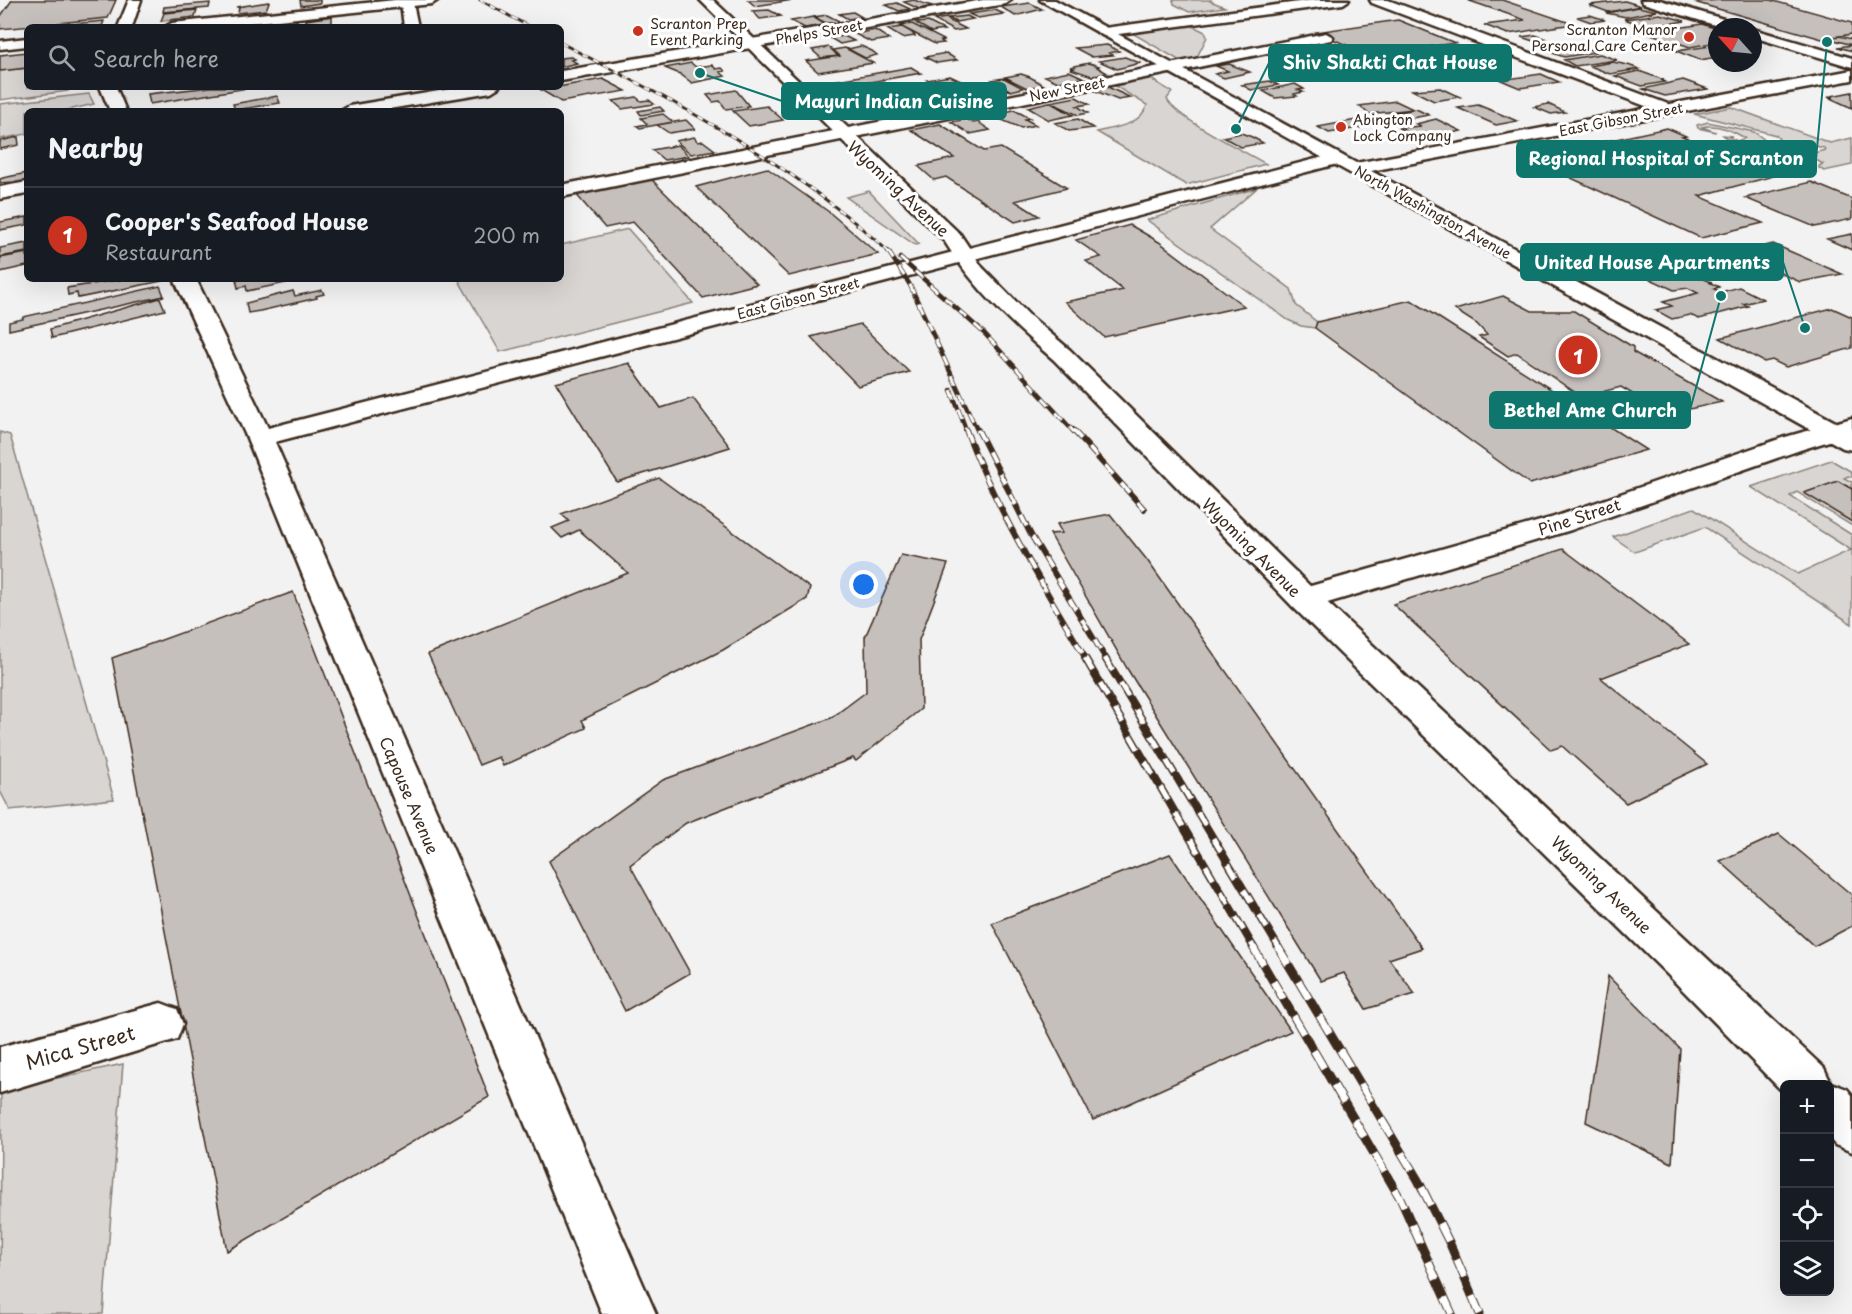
<!DOCTYPE html>
<html lang="en">
<head>
<meta charset="utf-8">
<style>
  body { margin:0; font-family:"Playpen Sans",sans-serif; background:#20242c; color:#f1f3f6 }
  .controls { position:absolute; right:18px; bottom:18px; display:grid; overflow:hidden; border-radius:9px; box-shadow:0 6px 24px #0002 }
  .controls button { width:54px; height:54px; display:grid; place-items:center; padding:0; border:0; border-bottom:2px solid #363941; background:#171b24; color:#f1f3f6; font:30px sans-serif }
  .compass { position:absolute; left:1708px; top:18px; width:54px; height:54px; border-radius:50%; background:#171b24; box-shadow:0 6px 24px #0002; rotate:297deg }
  .you { position:absolute; left:864px; top:585px; width:21px; height:21px; margin:-15px; border:4px solid #fff; border-radius:50%; background:#1a73e8; box-shadow:0 0 0 9px #1a73e833 }
  .badge { display:grid; place-items:center; width:39px; height:39px; border-radius:50%; background:#c8321e; color:#fff; font-size:20px; font-weight:700 }
  .pin { position:absolute; translate:-50% -50%; border:3px solid #fff; box-shadow:0 2px 6px #0006 }
  .list { margin:0; padding:0; list-style:none }
  h2 { display:flex; justify-content:space-between; align-items:center; height:78px; margin:0; padding:0 24px; font-size:26px }
  h2 small { font-size:20px; font-weight:400; color:#9ea1a6 }
  .list li { display:grid; grid-template-columns:39px 1fr auto; gap:18px; align-items:center; box-sizing:border-box; height:96px; padding:0 24px; border-top:2px solid #363941 }
  .list b { display:block; font-size:22px; white-space:nowrap }
  .list p { margin:0; font-size:20px; white-space:nowrap; color:#9ea1a6 }
  .list em { font-size:20px; font-style:normal; color:#9ea1a6 }
  .icon { flex:none; width:33px; height:33px; fill:none; stroke:currentColor; stroke-width:2; stroke-linecap:round; stroke-linejoin:round }
  .map { position:relative; flex:none; width:1852px; height:1314px; overflow:hidden }
  .search { position:absolute; background:#171b24; box-shadow:0 6px 24px #0002; left:24px; top:24px; width:540px; height:66px; display:flex; align-items:center; gap:15px; box-sizing:border-box; padding:0 21px; border-radius:9px; color:#9ea1a6; font-size:22px }
  .panel { position:absolute; background:#171b24; box-shadow:0 6px 24px #0002; left:24px; top:108px; width:540px; height:174px; border-radius:9px }
  .map>svg:first-child { display:block }
  .green { fill:#d8d5d2; stroke:#8a8078; stroke-width:1.5 }
  .building { fill:#c6c0bd; stroke:#3b2a1e; stroke-width:1.5 }
  .lines { fill:none; stroke-linecap:round; stroke-linejoin:round }
  .minor-casing { stroke:#3b2a1e; stroke-width:5 }
  .tertiary-casing { stroke:#3b2a1e; stroke-width:5 }
  .secondary-casing { stroke:#3b2a1e; stroke-width:5 }
  .minor { fill:#fff; fill-rule:evenodd }
  .tertiary { fill:#fff; fill-rule:evenodd }
  .secondary { fill:#fff; fill-rule:evenodd }
  .rail-far4-casing { stroke:#3b2a1e; stroke-width:3 }
  .rail-far3-casing { stroke:#3b2a1e; stroke-width:4.5 }
  .rail-far2-casing { stroke:#3b2a1e; stroke-width:6 }
  .rail-far1-casing { stroke:#3b2a1e; stroke-width:8 }
  .rail-casing { stroke:#3b2a1e; stroke-width:9 }
  .rail-far4 { stroke:#fff; stroke-width:2; stroke-dasharray:6; stroke-linecap:butt }
  .rail-far3 { stroke:#fff; stroke-width:3; stroke-dasharray:10; stroke-linecap:butt }
  .rail-far2 { stroke:#fff; stroke-width:4; stroke-dasharray:12; stroke-linecap:butt }
  .rail-far1 { stroke:#fff; stroke-width:5; stroke-dasharray:15; stroke-linecap:butt }
  .rail { stroke:#fff; stroke-width:7; stroke-dasharray:20; stroke-linecap:butt }
  .poi-dot { fill:#c8321e; stroke:#fff; stroke-width:2 }
  .labels { text-anchor:middle; dominant-baseline:central; stroke-width:6; stroke-linejoin:round; paint-order:stroke }
  .far-poi-label { font-size:14px; fill:#3b2a1e; stroke:#fff; text-anchor:start }
  .far-street-label { font-size:14px; fill:#3b2a1e; stroke:#fff }
  .street-label { font-size:16px; fill:#3b2a1e; stroke:#fff }
  .near-street-label { font-size:20px; fill:#3b2a1e; stroke:#fff }
  .leader { fill:none; stroke:#0f766e; stroke-width:2 }
  .callout-dot { fill:#0f766e; stroke:#fff; stroke-width:2 }
  .callout { fill:#0f766e; stroke:#0f766e; stroke-width:2 }
  .callout-label { font-size:18px; text-anchor:middle; font-weight:bold; fill:#fff }
</style>
</head>
<body>
<div class="map">
<svg width="1852" height="1314" viewBox="0 0 1852 1314">
  <rect width="100%" height="100%" fill="#f3f2f2"/>
  <filter id="ink" filterUnits="userSpaceOnUse"><feTurbulence type="fractalNoise" baseFrequency=".0167" numOctaves="2"/><feDisplacementMap in="SourceGraphic" scale="12" xChannelSelector="R" yChannelSelector="G"/><feConvolveMatrix kernelMatrix="1 2 1 2 8 2 1 2 1" color-interpolation-filters="sRGB"/></filter>
  <g filter="url(#ink)">
    <path class="green" d="M1173 0H1211L1210 1 1225 7 1189 12 1174 4Z
      M1191 25 1205 32 1207 37 1197 57 1182 62 1132 33Z
      M27 68V87H70L68 91 0 100V71Z
      M1146 76 1172 92 1167 99C1174 117 1246 152 1266 164L1186 185 1097 132C1116 127 1140 126 1147 105L1110 83Z
      M89 94 94 104 64 111H27V134L0 139V104Z
      M1731 107 1830 143 1852 138V165L1824 171 1819 168V166L1823 164 1816 160 1814 153 1825 150 1824 148C1808 143 1794 149 1779 143L1777 140 1779 139 1776 135 1694 114Z
      M1708 122 1754 132 1765 140C1757 143 1735 148 1723 135L1732 136 1729 137 1737 141 1745 138C1732 130 1717 123 1702 127L1716 132 1698 128 1697 125Z
      M1257 188 1210 229 1291 289 1296 305 1317 322 1315 328 1301 326 1288 320 1147 220Z
      M869 191 919 244 915 245 846 197Z
      M628 229 693 303 500 352 458 279H561V245Z
      M0 432 10 435 114 799 10 810 0 791Z
      M1831 460 1852 472V477L1848 476 1844 478 1852 482V489L1838 481 1805 493 1852 522V526L1797 492 1790 496 1852 535V624L1705 527 1635 552 1613 537 1694 508 1798 574 1851 550 1751 487Z
      M123 1064 103 1314H0L1 1090Z"/>
    <path class="building" d="M12 0H116L108 18 58 23 56 27H42L43 25 0 29V17Z
      M300 0H320V3L301 6Z
      M748 0H793L755 6Z
      M914 0 922 3 932 6 919 9 904 2Z
      M1467 0H1502L1573 24 1508 34 1484 25 1525 20Z
      M1720 0H1770L1852 23V34L1822 39 1694 2Z
      M1625 1 1641 6 1608 12 1589 5Z
      M269 2 266 10 238 13 239 7H236Z
      M210 3 209 8 163 12 164 7Z
      M897 3 910 9 899 11 886 5Z
      M1030 3 1042 9 1015 16 1001 7Z
      M1639 7 1657 11 1626 17 1606 13Z
      M197 10 195 17 161 21 164 13Z
      M769 10 781 16 760 19 752 11Z
      M995 10 1004 14 978 18 969 14Z
      M853 12 862 17 848 19 839 14Z
      M1660 14 1685 21 1648 27 1624 19Z
      M827 15 839 21 840 23H826L814 17Z
      M1590 15 1605 20 1591 22 1577 17Z
      M332 16V23L306 24V20Z
      M967 16 973 19 956 22 948 18Z
      M813 17 826 25 805 28 791 21Z
      M946 18 950 21 966 29 954 31 934 20Z
      M297 20 295 27H279L281 21Z
      M1398 20 1455 43 1370 55 1316 32Z
      M104 21 102 26 97 27H60L62 25Z
      M928 22 944 30 931 32 916 23Z
      M912 24 944 40 941 41 944 43 935 44 900 26Z
      M1702 24 1717 29V42L1690 47 1648 33Z
      M902 27 911 32 915 36 902 38 887 29Z
      M875 30 889 39 871 42 855 34Z
      M1535 35 1547 39 1533 41 1521 37Z
      M844 36 854 41 840 44 830 38Z
      M1839 36 1852 39V51L1838 47 1852 45 1827 38Z
      M1107 45 1119 51 1109 53 1113 55 1092 57 1075 48Z
      M1578 45 1596 52 1564 57 1544 50Z
      M1717 45V57L1700 60 1676 51Z
      M861 46 872 51 877 55 865 58 848 49Z
      M829 47 838 56 821 58 812 50Z
      M845 48 873 63 818 72 806 61 840 56 833 50Z
      M27 52V68L0 71V55Z
      M946 53 957 60 937 63 925 57Z
      M1600 54 1617 60 1575 66 1564 60Z
      M571 57 575 59 571 60 577 63 561 67V58Z
      M1125 57 1140 63 1117 69 1099 61Z
      M1613 62 1628 65 1639 69 1610 74 1590 66Z
      M691 63 696 67 712 65 716 69 722 68 725 71 720 72 725 76 692 83 680 74 665 68Z
      M1089 63 1099 66 1097 67 1107 73 1092 76 1071 69 1074 68 1070 67Z
      M1229 64 1250 72 1224 78 1215 74 1228 71 1216 66Z
      M911 67 921 73 836 88 827 82Z
      M1069 71 1084 78 1058 82 1045 76Z
      M1639 71 1664 80H1661L1665 82 1642 86 1615 76Z
      M1021 74 1030 77 1044 85 1027 88 1005 77Z
      M1541 74 1559 82 1520 88 1501 80Z
      M950 76 967 84 946 88 927 80Z
      M1004 78 1023 88 1011 91 992 80Z
      M603 79 626 91 561 102 541 90Z
      M1683 80 1708 89 1665 96 1643 89Z
      M1270 81 1278 85 1251 90 1242 85Z
      M996 83 1008 90 994 94 979 86Z
      M1295 84 1304 89 1298 90 1303 92 1294 94 1297 96 1275 98 1263 91Z
      M211 87H254L150 104 148 94Z
      M1108 87 1112 89 1131 98 1118 100 1093 90Z
      M1440 88 1460 97 1434 101 1412 90Z
      M736 90 749 106 726 109 720 101 713 102 707 95Z
      M1852 92V108L1828 97H1833L1831 96Z
      M277 96 280 103 235 110 233 104Z
      M636 97 641 101 649 100 654 104 622 109 613 101Z
      M1076 97 1089 104 1077 106 1088 113 1078 115 1050 102Z
      M1396 101 1413 109 1369 114 1359 106Z
      M1049 102 1073 115 1049 120 1027 107Z
      M1548 104 1565 112 1551 114 1534 107Z
      M1478 105 1498 113 1517 121 1496 125 1458 108Z
      M767 106 783 120 749 126 733 111Z
      M660 107 664 111 641 115 638 111Z
      M1416 109 1429 115 1401 120 1388 114Z
      M1014 110 1030 118 1025 119 1036 125 1021 128 990 115Z
      M663 114 673 122 640 128 637 126 647 124 641 118Z
      M967 119 973 123 978 122 990 130 970 134 951 122Z
      M1078 119 1093 128 1069 131 1055 123Z
      M1436 119 1461 131 1427 139 1398 128 1421 126 1416 124Z
      M686 120 695 129 669 133 657 125Z
      M1356 120 1364 127 1329 133 1318 127Z
      M940 124 984 151 1001 148 1067 188 1015 201 1039 216 1015 222 946 177 934 180 918 166 954 158 911 130Z
      M1667 128 1686 136 1682 137 1781 174 1699 196 1763 223 1701 238 1528 158Z
      M1241 133 1252 137 1263 143 1241 147 1223 137Z
      M18 137 19 145 0 149V141Z
      M694 137 698 142 703 141 715 150 691 154 676 141Z
      M678 145 689 156 664 160 652 150Z
      M767 168 829 212 878 254 789 276 696 187Z
      M27 173V183L14 186V182L0 183V179L3 178Z
      M649 177 757 284 703 298 633 222 605 228 575 193Z
      M1811 182 1852 199V219L1815 227 1745 198Z
      M27 217V225L0 230V222Z
      M1130 225 1159 242 1244 306 1104 337 1065 302 1123 290 1086 261 1101 257 1076 240Z
      M1852 234V250L1827 239Z
      M27 243V252L0 257V248Z
      M1773 244 1842 274 1800 282 1736 253Z
      M27 253V266L0 272V258Z
      M1677 269 1712 282H1709L1719 287 1714 289 1721 292 1739 287 1763 299 1743 304 1748 306 1699 319 1690 315 1672 319 1655 310 1672 306 1663 302 1698 293 1688 288 1674 290 1646 277Z
      M124 279H161L162 281 78 298 77 293 68 295 67 288Z
      M236 279H294L286 281V283L247 291 246 286 238 288Z
      M160 286 164 296 9 330V322L23 319V317Z
      M322 290 324 294 316 296 317 298 260 311 248 313 246 303 293 291 295 296Z
      M1503 296 1532 311H1574L1633 347V352L1722 402 1666 414 1621 387 1582 397 1517 353 1508 356 1479 337 1487 335 1477 324 1455 310Z
      M160 298 165 310 52 338 50 329Z
      M1411 300 1646 450 1530 484 1315 328 1317 322Z
      M1832 308 1852 317V348L1786 367 1772 360 1764 362 1720 338Z
      M860 324 909 372 858 386 811 337Z
      M629 363 661 408 693 398 730 447 617 482 556 383Z
      M659 478 810 588 807 599 723 650 582 720 586 728 503 766 499 757 479 765 428 654 628 573 579 530 562 538 552 528 569 521 561 514Z
      M1838 481 1852 489V522L1804 493Z
      M1110 514 1147 560 1422 948 1389 959 1415 994 1366 1009 1344 973 1321 981 1128 670 1050 534 1062 533 1057 524Z
      M1563 549 1689 644 1601 678 1707 764 1626 803 1562 746 1551 750 1393 604Z
      M901 555 948 564 919 640 921 709 856 761 853 758 686 823 630 865 690 973 625 1011 549 861 663 780 831 718 866 692 865 637Z
      M293 592 489 1097 227 1251 112 658Z
      M1779 834 1852 895V926L1814 946 1720 861Z
      M1170 854 1291 1031 1093 1120 992 923Z
      M1608 976 1680 1049 1672 1163 1586 1122Z"/>
    <g class="lines">
      <defs>
        <path id="minor" d="M129 0H141L132 27H118Z
          M402 0H412L413 3 418 27H404L401 3Z
          M983 0H1011L1005 4 561 81V71Z
          M1314 0H1349L1343 4 1104 36 1097 32 1104 28Z
          M1370 0H1388L1676 107 1678 110 1670 115 1664 113 1372 3Z
          M1326 33 1333 37 1331 40 561 197V185Z
          M27 38V46L0 49V41Z
          M1852 70V80L1777 94 1769 89 1777 84Z
          M100 87H116L126 111H110Z
          M463 87H499L491 92 377 111H341L349 106Z
          M1335 154 1341 155 1344 159 1341 163 275 442 656 1314H602L247 438 174 279H196L268 428Z
          M27 182V194L0 199V187Z
          M1852 418V434L1800 450 1571 530 1304 610 1293 607 1288 599 1293 591 1551 518 1782 438Z
          M161 1003 177 1009 183 1024 177 1039 0 1093V1047Z"/>
        <path id="tertiary" d="M395 0H438L432 4 211 27H165L172 23Z
          M1040 0H1055L1356 163 1777 84 1782 86 1785 89 1777 94 1371 171 1852 431V450L1843 448Z"/>
        <path id="secondary" d="M700 0H713L960 234 982 267 1030 316 1070 350 1315 591 1824 1068 1831 1083 1847 1089 1852 1095V1152L1835 1145 1830 1139V1084H1784V1093L1666 973 1293 607 1054 360C1011 323 975 290 945 242Z
          M1641 0H1660L1740 24 1742 27H1721L1643 3Z
          M1753 29 1852 58V67L1753 37Z"/>
      </defs>
      <use href="#minor" class="minor-casing"/>
      <use href="#tertiary" class="tertiary-casing"/>
      <use href="#secondary" class="secondary-casing"/>
      <use href="#minor" class="minor"/>
      <use href="#tertiary" class="tertiary"/>
      <use href="#secondary" class="secondary"/>
      <defs>
        <path id="rail-far4" d="M480 0 530 27
          M561 43C679 104 791 162 890 253"/>
        <path id="rail-far3" d="M888 251 910 285 978 432
          M900 258 985 334 1074 432
          M951 390 967 432"/>
        <path id="rail-far2" d="M966 430C997 511 1042 584 1086 659
          M978 430 1031 535 1106 659
          M1073 430 1144 509"/>
        <path id="rail-far1" d="M1085 658 1254 948
          M1105 658 1279 948"/>
        <path id="rail" d="M1253 947 1400 1198 1452 1314
          M1278 947 1418 1180 1450 1244 1480 1314"/>
      </defs>
      <use href="#rail-far4" class="rail-far4-casing"/>
      <use href="#rail-far3" class="rail-far3-casing"/>
      <use href="#rail-far2" class="rail-far2-casing"/>
      <use href="#rail-far1" class="rail-far1-casing"/>
      <use href="#rail" class="rail-casing"/>
      <use href="#rail-far4" class="rail-far4"/>
      <use href="#rail-far3" class="rail-far3"/>
      <use href="#rail-far2" class="rail-far2"/>
      <use href="#rail-far1" class="rail-far1"/>
      <use href="#rail" class="rail"/>
    </g>
  </g>
  <g class="poi-dot">
    <circle cx="638" cy="31" r="6"/>
    <circle cx="1689" cy="37" r="6"/>
    <circle cx="1341" cy="127" r="6"/>
  </g>
  <g class="labels">
    <g class="far-poi-label">
      <text x="650" y="23">Scranton Prep<tspan x="650" dy="16">Event Parking</tspan></text>
      <text x="1677" y="29" text-anchor="end">Scranton Manor<tspan x="1677" dy="16">Personal Care Center</tspan></text>
      <text x="1353" y="119">Abington<tspan x="1353" dy="16">Lock Company</tspan></text>
    </g>
    <g class="far-street-label">
      <text transform="translate(819 32) rotate(-10)">Phelps Street</text>
      <text transform="translate(1067 89) rotate(-11)">New Street</text>
      <text transform="translate(1621 119) rotate(-11)">East Gibson Street</text>
      <text transform="translate(1433 212) rotate(29)">North Washington Avenue</text>
      <text transform="translate(798 298) rotate(-15)">East Gibson Street</text>
    </g>
    <g class="street-label">
      <text transform="translate(899 188) rotate(43)">Wyoming Avenue</text>
      <text transform="translate(1579 516) rotate(-18)">Pine Street</text>
      <text transform="translate(1252 547) rotate(45)">Wyoming Avenue</text>
      <text transform="translate(410 795) rotate(67)">Capouse Avenue</text>
      <text transform="translate(1602 884) rotate(44)">Wyoming Avenue</text>
    </g>
    <g class="near-street-label">
      <text transform="translate(80 1047) rotate(-16)">Mica Street</text>
    </g>
  </g>
  <path class="leader" d="M1236 129L1269 63M700 73L782 101M1827 42L1816 159M1805 328L1783 262M1721 296L1690 410"/>
  <g class="callout-dot">
    <circle cx="1236" cy="129" r="6"/>
    <circle cx="700" cy="73" r="6"/>
    <circle cx="1827" cy="42" r="6"/>
    <circle cx="1805" cy="328" r="6"/>
    <circle cx="1721" cy="296" r="6"/>
  </g>
  <g class="callout">
    <rect x="1269" y="45" width="242" height="36" rx="6"/>
    <rect x="782" y="83" width="224" height="36" rx="6"/>
    <rect x="1517" y="141" width="299" height="36" rx="6"/>
    <rect x="1521" y="244" width="262" height="36" rx="6"/>
    <rect x="1490" y="392" width="200" height="36" rx="6"/>
  </g>
  <g class="callout-label">
    <text x="1390" y="69">Shiv Shakti Chat House</text>
    <text x="894" y="108">Mayuri Indian Cuisine</text>
    <text x="1666" y="165">Regional Hospital of Scranton</text>
    <text x="1652" y="269">United House Apartments</text>
    <text x="1590" y="417">Bethel Ame Church</text>
  </g>
</svg>
<div class="controls">
<button>+</button>
<button>−</button>
<button><svg class="icon" aria-label="locate" viewBox="0 0 24 24"><circle cx="12" cy="12" r="6"/><path d="M12 2v4M12 18v4M2 12h4M18 12h4"/></svg></button>
<button><svg class="icon" aria-label="layers" viewBox="0 0 24 24"><path d="M12 4l9 5-9 5-9-5zM3 14l9 5 9-5"/></svg></button>
</div>
<svg class="compass" viewBox="-18 -18 36 36"><path d="M0-13l5 13h-10z" fill="#e53935"/><path d="M0 13l5-13h-10z" fill="#9ea1a6"/></svg>
<div class="you"></div>
<div class="pin badge" style="left:1578px;top:355px">1</div>
<div class="search"><svg class="icon" aria-label="search" viewBox="0 0 24 24"><circle cx="10" cy="10" r="6"/><path d="M15 15l6 6"/></svg>Search here</div>
<section class="panel">
<h2>Nearby<small></small></h2>
<ul class="list">
<li><span class="badge">1</span><div><b>Cooper's Seafood House</b><p>Restaurant</p></div><em>200 m</em></li>
</ul>
</section>
</div>
</body>
</html>
